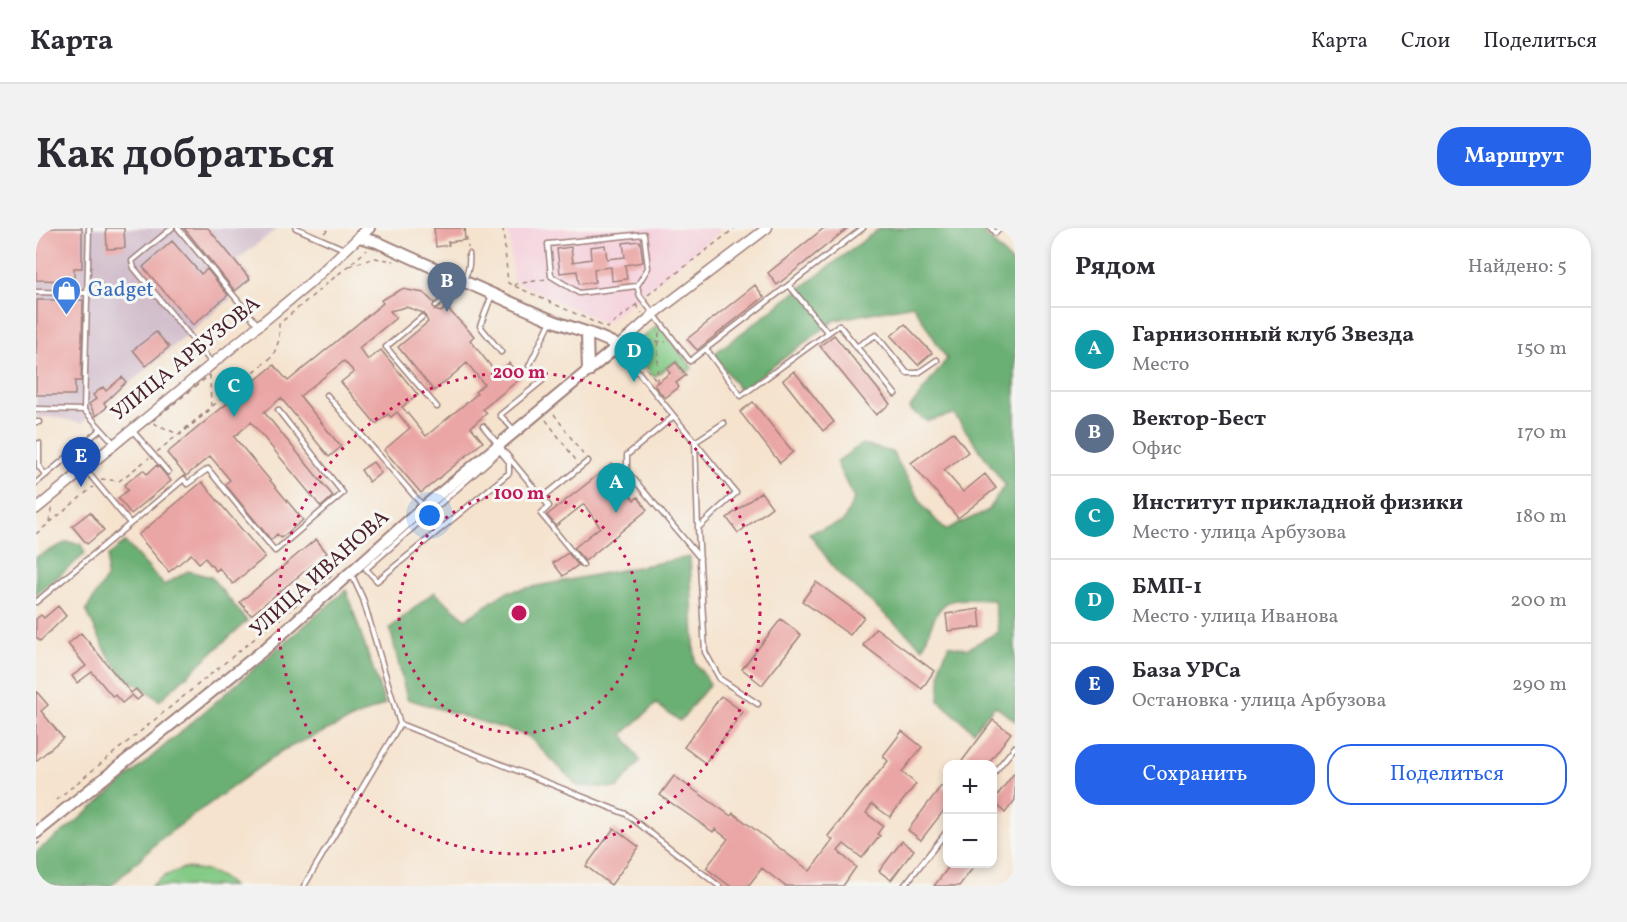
<!DOCTYPE html>
<html lang="ru">
<head>
<meta charset="utf-8">
<style>
  body { margin:0; font-family:Vollkorn,serif; background:#f2f2f3; color:#2b2b33 }
  .controls { position:absolute; right:18px; bottom:18px; display:grid; overflow:hidden; border-radius:12px; box-shadow:0 3px 9px #0003 }
  .controls button { width:54px; height:54px; display:grid; place-items:center; padding:0; border:0; border-bottom:2px solid #e1e1e2; background:#fff; color:#2b2b33; font:30px sans-serif }
  .you { position:absolute; left:394px; top:288px; width:21px; height:21px; margin:-15px; border:4px solid #fff; border-radius:50%; background:#1a73e8; box-shadow:0 0 0 9px #1a73e833 }
  .badge { display:grid; place-items:center; width:39px; height:39px; border-radius:50%; background:#2563eb; color:#fff; font-size:20px; font-weight:700 }
  .pin { position:absolute; translate:-50% -50px; filter:drop-shadow(0 2px 3px #0008) }
  .pin::after { content:''; position:absolute; top:32px; width:21px; height:18px; background:inherit; clip-path:polygon(0 0,100% 0,50% 100%) }
  .list { margin:0; padding:0; list-style:none }
  h2 { display:flex; justify-content:space-between; align-items:center; height:78px; margin:0; padding:0 24px; font-size:26px }
  h2 small { font-size:20px; font-weight:400; color:#7c7c81 }
  .list li { display:grid; grid-template-columns:39px 1fr auto; gap:18px; align-items:center; box-sizing:border-box; height:84px; padding:0 24px; border-top:2px solid #e1e1e2 }
  .list b { display:block; font-size:22px; white-space:nowrap }
  .list p { margin:0; font-size:20px; white-space:nowrap; color:#7c7c81 }
  .list em { font-size:20px; font-style:normal; color:#7c7c81 }
  .actions { display:flex; gap:12px; padding:18px 24px }
  .actions a { flex:1; padding:14px 0; border:2px solid #2563eb; border-radius:24px; text-align:center; font-size:21px; color:#2563eb }
  .actions .main { background:#2563eb; color:#fff }
  .map { position:relative; flex:none; width:979px; height:658px; overflow:hidden; border-radius:24px }
  header { display:flex; align-items:center; gap:36px; box-sizing:border-box; height:84px; padding:0 30px; background:#fff; border-bottom:2px solid #e1e1e2 }
  header strong { font-size:28px }
  nav { display:flex; gap:33px; margin-inline-start:auto; font-size:21px }
  .intro { display:flex; align-items:center; justify-content:space-between; box-sizing:border-box; height:144px; padding:0 36px }
  h1 { margin:0; font-size:42px }
  .button { padding:15px 27px; border-radius:24px; background:#2563eb; color:#fff; font-size:21px; font-weight:700 }
  main { display:flex; gap:36px; padding:0 36px }
  aside { flex:1; background:#fff; border-radius:24px; box-shadow:0 3px 9px #0003 }
  .map>svg:first-child { display:block }
  .built { fill:#f5cfdb }
  .industrial { fill:#d1bdcc }
  .green { fill:#84cb86; stroke:#677558; stroke-width:1.5 }
  .forest { fill:#6baf73; stroke:#5a674f; stroke-width:1.5 }
  .building { fill:#eaa6a4; fill-rule:evenodd }
  .lines { fill:none; stroke-linecap:round; stroke-linejoin:round }
  .service-casing { stroke:#a0817c; stroke-width:7 }
  .tertiary-casing { stroke:#a0817c; stroke-width:12 }
  .secondary-casing { stroke:#a0817c; stroke-width:14 }
  .path { stroke:#a0817c; stroke-width:1.5; stroke-dasharray:4.5 4.5; stroke-linecap:butt }
  .service { stroke:#fff; stroke-width:4 }
  .tertiary { stroke:#fff; stroke-width:9 }
  .secondary { stroke:#fff; stroke-width:10 }
  .ring { fill:none; stroke:#c2185b; stroke-width:3; stroke-dasharray:3 6 }
  .labels { text-anchor:middle; dominant-baseline:central; stroke-width:6; stroke-linejoin:round; paint-order:stroke }
  .shop-label { font-size:21px; fill:#366cbe; stroke:#f6f6f2; text-anchor:start }
  .street-label { font-size:21px; fill:#4a1f2b; stroke:#f6f6f2 }
  .centre { fill:#c2185b; stroke:#f6f6f2; stroke-width:3 }
  .ring-label { font-size:18px; text-anchor:middle; font-weight:bold; fill:#c2185b; stroke:#f6f6f2; stroke-width:6; stroke-linejoin:round; paint-order:stroke }
</style>
</head>
<body>
<header>
<strong>Карта</strong>
<nav><a>Карта</a><a>Слои</a><a>Поделиться</a></nav>
</header>
<div class="intro"><h1>Как добраться</h1><a class="button">Маршрут</a></div>
<main>
<div class="map">
<svg width="979" height="658" viewBox="0 0 979 658">
  <rect width="100%" height="100%" fill="#f6f6f2"/>
  <filter id="ink" filterUnits="userSpaceOnUse"><feTurbulence type="fractalNoise" baseFrequency=".0167" numOctaves="2"/><feDisplacementMap in="SourceGraphic" scale="12" xChannelSelector="R" yChannelSelector="G"/><feConvolveMatrix kernelMatrix="1 2 1 2 8 2 1 2 1" color-interpolation-filters="sRGB"/></filter>
  <filter id="wash" filterUnits="userSpaceOnUse"><feTurbulence type="fractalNoise" baseFrequency=".008" numOctaves="4" result="noise"/><feDisplacementMap in="SourceGraphic" scale="24" xChannelSelector="R" yChannelSelector="G"/><feGaussianBlur stdDeviation="1.35" result="paint"/><feColorMatrix in="noise" values="0 0 0 0 0 0 0 0 0 0 0 0 0 0 0 0 0 1.4 0 .05"/><feComposite in="paint" operator="in"/></filter>
  <g filter="url(#wash)">
    <rect width="100%" height="100%" fill="#f5e3ce"/>
    <path class="built" d="M472 0H681L684 4 569 95 477 53Z"/>
    <path class="industrial" d="M0 0H242L201 32 217 52 46 195 18 189H0Z"/>
    <path class="green" d="M623 96 656 140 650 145 640 133 618 149 594 120Z
      M148 640C168 641 182 644 196 658H115L129 648Z"/>
    <path class="forest" d="M844 0H943L979 38V493L959 478 937 503 903 473 905 435 913 417 931 421 962 404 958 372C904 370 905 369 887 420L800 343 773 305 807 294 818 271 800 234 826 216 856 224 888 279 909 302 951 283 969 257 918 186 891 193 873 181 911 131 877 77 799 92 704 163 678 126Z
      M31 314 45 316 49 326 0 367V329Z
      M89 314 128 357 152 343 175 349 211 393 123 473C114 462 102 459 92 451 72 434 61 404 50 382L70 351 72 328Z
      M654 329 659 434 674 456 644 493 620 476 587 506 604 533 582 560 542 558 492 508 371 471 354 400 398 364 430 391 470 364Z
      M310 362 349 476 247 522 125 611 75 658H0V624L41 593Z"/>
    <g id="blocks">
      <path class="building" d="M0 0H46V40H38V53L0 52Z
        M70 0H88L89 20 71 21Z
        M148 0H172L214 51 199 63Z
        M398 0H428L429 12 412 14 413 17 400 19Z
        M788 0H812L741 57 732 45Z
        M136 13 165 46 171 41 192 67 157 97 107 39Z
        M604 13 607 34 589 37 591 51 576 53 575 39 558 41 559 54 543 56 541 43 524 45 521 21 535 19 537 34 555 31 554 19 569 17 571 31 589 29 587 15Z
        M719 57 728 69 661 122 651 111Z
        M366 61 388 65 398 75V82L405 84 410 79 438 108 434 112 461 146 473 135 485 150 447 181 451 185 435 199 447 214 385 265 348 222 374 200 361 184 355 189 352 186 340 196 305 154 318 144 308 133 264 168 305 219 293 229 245 170 228 184 297 268 285 279 215 194 198 209 267 292 245 310 241 306 235 312 189 256 194 252 174 228 150 248 131 225 238 137 252 153 347 75 345 72ZM370 79 388 85 392 94 362 119 398 163 431 135 448 156 439 164 441 166 390 208 366 179 382 167 345 122 332 132 323 120 360 90 354 83Z
        M1 72H47L45 153H39V167H0Z
        M869 96 896 125 882 137 855 108Z
        M120 104 133 119 110 138 97 122Z
        M798 107 854 176 840 187 784 118Z
        M640 134 650 147 640 155 643 159 629 170 618 157 634 145 631 141Z
        M758 143 798 194 787 203 747 152Z
        M86 149 90 154 68 175 71 179 60 188 53 176 60 171 57 167 67 159 70 163Z
        M717 174 757 224 744 235 704 184Z
        M917 204 932 224 908 242 927 264 949 246 960 260 922 290 875 235Z
        M337 234 345 245 333 254 325 242Z
        M576 236 585 247 581 250 598 272 602 269 611 282 549 333 538 320 564 299 548 276 520 298 511 287Z
        M121 237 135 253 95 286 82 270 92 262 88 257 107 242 111 246Z
        M166 254 229 329 197 356 183 340 180 343 169 330 163 335 155 326 133 344 102 307Z
        M725 264 736 279 702 305 691 290Z
        M54 284 68 302 51 316 36 298Z
        M280 311 291 325 215 387 204 374Z
        M532 325 542 337 527 348 517 335Z
        M780 354 828 389 814 407 766 373Z
        M22 378 30 388 4 413 0 409V391L5 387 8 390Z
        M943 381 945 399 912 403 910 386Z
        M745 391 765 407 726 457 706 441Z
        M840 400 898 443 886 461 827 417Z
        M45 405 95 465 100 461 106 468 101 472 96 467 86 475 79 467 77 469 56 444 41 455 36 448 50 438 32 416Z
        M0 463 12 477 5 483 27 510 0 533Z
        M685 468 707 484 669 535 648 519Z
        M957 492 975 505 951 537H923Z
        M866 503 886 519 866 544 880 556 854 589 836 576 830 585 847 598 841 606 844 608 826 630 808 616 802 623 820 639 807 658H749L726 640 712 658H694L670 640 692 611 679 601 677 604 624 567 638 548 695 588 697 585 774 643 797 612 792 608 852 533 847 528Z
        M979 544V572L969 585 957 573Z
        M905 558 912 563V577L885 612 872 602Z
        M578 600 603 619 575 657 550 638Z
        M866 613 878 622 855 652 843 643Z
        M915 636H940L923 658H898Z"/>
    </g>
  </g>
  <g filter="url(#ink)">
    <use href="#blocks" fill-opacity="0" stroke="#a0817c" stroke-width="1.5"/>
    <g class="lines">
      <defs>
        <path id="service" d="M53 0 48 182 78 215
          M136 0 96 33 98 40 176 135
          M142 0 222 97
          M260 0 308 21
          M955 0 959 5 965 0
          M608 6 612 40 601 58 543 65 515 48 512 16Z
          M753 57 792 105
          M601 58 604 68 654 133 827 0
          M0 64 49 65
          M456 67 444 98 465 124
          M400 78C419 62 436 52 433 26
          M386 89 350 119 401 179
          M582 119 700 265 662 300 669 424 684 451 722 476
          M820 119 840 107 871 145H882L901 132
          M670 121 705 168 803 97 859 166
          M291 167 388 279
          M0 181 48 182
          M638 188 591 227V243L664 330
          M0 194H3
          M447 198 513 278 505 286 547 337
          M96 202 132 244
          M479 203 464 187 506 153 493 138 515 93
          M3 215V239L10 247
          M464 223 473 234V245L341 353 330 341Z
          M49 241 93 294
          M0 255 65 201
          M506 270 552 233
          M662 300 659 214 688 195
          M0 374 148 251 151 256 172 241 239 323 307 265 242 182
          M364 496 590 586 683 658
          M957 546 979 519
          M268 658 364 496 327 371 315 345
          M868 658 912 602"/>
        <path id="tertiary" d="M582 118 618 86 731 0
          M0 281 273 56 323 9"/>
        <path id="secondary" d="M323 9 333 0
          M551 106 552 144
          M0 605 230 420 388 279 582 118C561 105 536 101 513 91 455 66 398 40 341 14L323 9"/>
      </defs>
      <use href="#service" class="service-casing"/>
      <use href="#tertiary" class="tertiary-casing"/>
      <use href="#secondary" class="secondary-casing"/>
      <path class="path" d="M429 0 432 20
        M467 0 472 55 571 100 601 76
        M288 5 294 0
        M313 38 339 30 358 33
        M479 58 480 56 511 51
        M612 67 699 0
        M600 77 606 85
        M602 112 630 114
        M593 120 621 153
        M174 147 175 181 144 207 115 194Z
        M621 154 623 103
        M518 186 548 228
        M510 192 542 235
        M121 224 237 128 243 112V96L331 22
        M65 251 83 253 113 230
        M13 294 16 278
        M0 306 57 259
        M20 572 298 346
        M0 617 5 613"/>
      <use href="#service" class="service"/>
      <use href="#tertiary" class="tertiary"/>
      <use href="#secondary" class="secondary"/>
    </g>
  </g>
  <g class="ring">
    <circle cx="483" cy="385" r="120"/>
    <circle cx="483" cy="385" r="241"/>
  </g>
  <defs>
    <symbol id="shop-pin" viewBox="-11 -11 22 30"><path d="M0 17L-7.5 6A9.5 9.5 0 1 1 7.5 6Z" fill="#3f7fe0" stroke="#f6f6f2"/><path d="M-5-2.5h2.3a2.7 3.5 0 0 1 5.4 0H5L5.5 6h-11ZM-1.5-2.5h3a1.5 2.3 0 0 0-3 0Z" fill="#fff"/></symbol>
  </defs>
  <g fill-rule="evenodd">
    <use href="#shop-pin" x="14" y="46" width="33" height="45"/>
  </g>
  <g class="labels">
    <g class="shop-label">
      <text x="52" y="62">Gadget</text>
    </g>
    <g class="street-label">
      <text transform="translate(150 131) rotate(-39)">УЛИЦА АРБУЗОВА</text>
      <text transform="translate(284 346) rotate(-42)">УЛИЦА ИВАНОВА</text>
    </g>
  </g>
  <circle cx="483" cy="385" r="9" class="centre"/>
  <g class="ring-label">
    <text x="483" y="150">200 m</text>
    <text x="483" y="271">100 m</text>
  </g>
</svg>
<div class="controls">
<button>+</button>
<button>−</button>
</div>
<div class="you"></div>
<div class="pin badge" style="left:580px;top:285px;background:#0f9aa8">A</div>
<div class="pin badge" style="left:411px;top:84px;background:#5c6f8a">B</div>
<div class="pin badge" style="left:198px;top:189px;background:#0f9aa8">C</div>
<div class="pin badge" style="left:598px;top:154px;background:#0f9aa8">D</div>
<div class="pin badge" style="left:45px;top:259px;background:#1a4fb4">E</div>
</div>
<aside>
<h2>Рядом<small>Найдено: 5</small></h2>
<ul class="list">
<li><span class="badge" style="background:#0f9aa8">A</span><div><b>Гарнизонный клуб Звезда</b><p>Место</p></div><em>150 m</em></li>
<li><span class="badge" style="background:#5c6f8a">B</span><div><b>Вектор-Бeст</b><p>Офис</p></div><em>170 m</em></li>
<li><span class="badge" style="background:#0f9aa8">C</span><div><b>Институт прикладной физики</b><p>Место · улица Арбузова</p></div><em>180 m</em></li>
<li><span class="badge" style="background:#0f9aa8">D</span><div><b>БМП-1</b><p>Место · улица Иванова</p></div><em>200 m</em></li>
<li><span class="badge" style="background:#1a4fb4">E</span><div><b>База УРСа</b><p>Остановка · улица Арбузова</p></div><em>290 m</em></li>
</ul>
<div class="actions"><a class="main">Сохранить</a><a>Поделиться</a></div>
</aside>
</main>
</body>
</html>
